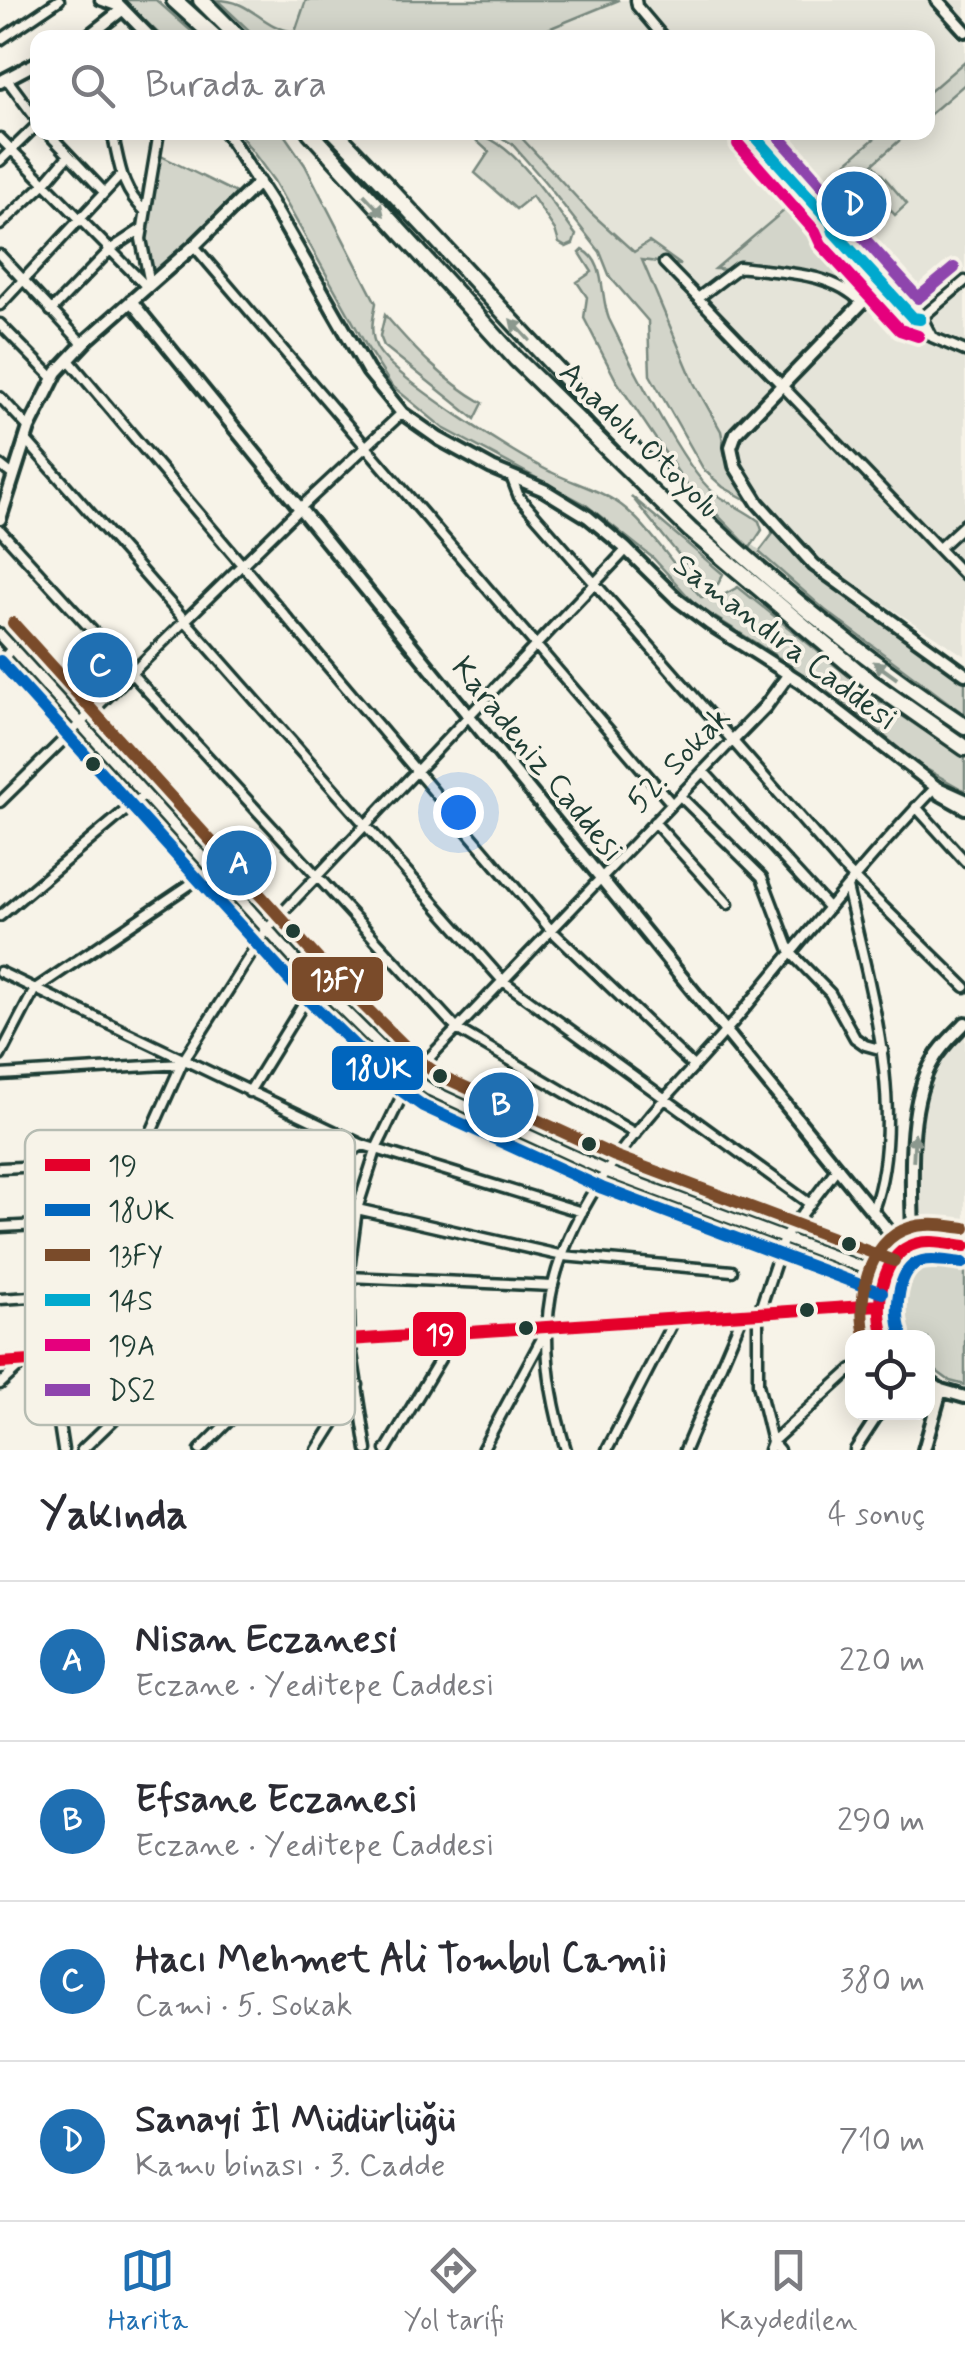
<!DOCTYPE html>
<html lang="tr">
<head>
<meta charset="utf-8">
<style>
  body { margin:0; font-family:Mynerve,sans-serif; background:#f2f2f3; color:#2b2b33 }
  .controls { position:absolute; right:30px; bottom:30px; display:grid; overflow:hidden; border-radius:20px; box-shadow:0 5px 25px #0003 }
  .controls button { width:90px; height:90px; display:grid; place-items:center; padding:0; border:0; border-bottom:2px solid #e1e1e2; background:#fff; color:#2b2b33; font:50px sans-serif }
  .you { position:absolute; left:458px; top:812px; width:35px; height:35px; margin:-25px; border:8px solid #fff; border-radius:50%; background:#1a73e8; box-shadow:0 0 0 15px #1a73e833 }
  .badge { display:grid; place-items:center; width:65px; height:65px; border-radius:50%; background:#1f6fb2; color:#fff; font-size:32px; font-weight:700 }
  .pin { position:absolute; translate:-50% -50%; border:5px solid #fff; box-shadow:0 2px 10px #0006 }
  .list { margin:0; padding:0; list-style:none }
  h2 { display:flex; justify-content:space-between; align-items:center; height:130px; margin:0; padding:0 40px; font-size:42px }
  h2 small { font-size:32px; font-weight:400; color:#7c7c81 }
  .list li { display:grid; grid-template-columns:65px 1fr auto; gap:30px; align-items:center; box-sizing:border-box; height:160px; padding:0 40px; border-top:2px solid #e1e1e2 }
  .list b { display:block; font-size:38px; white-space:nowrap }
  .list p { margin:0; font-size:32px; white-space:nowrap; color:#7c7c81 }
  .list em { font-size:32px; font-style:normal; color:#7c7c81 }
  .icon { flex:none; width:55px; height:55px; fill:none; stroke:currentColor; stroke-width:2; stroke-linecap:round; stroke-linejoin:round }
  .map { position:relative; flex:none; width:965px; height:1450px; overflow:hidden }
  .search { position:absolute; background:#fff; box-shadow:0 5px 25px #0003; left:30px; right:30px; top:30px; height:110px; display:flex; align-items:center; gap:25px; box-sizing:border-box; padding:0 35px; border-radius:20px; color:#7c7c81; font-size:38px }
  .sheet { height:770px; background:#fff }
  nav { display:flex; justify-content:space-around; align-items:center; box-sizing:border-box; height:140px; border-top:2px solid #e1e1e2; background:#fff; font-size:28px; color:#7c7c81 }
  nav a { display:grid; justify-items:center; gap:5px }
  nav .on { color:#1f6fb2 }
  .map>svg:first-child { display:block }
  .built { fill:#e5e4d9 }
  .green { fill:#d3d5ca; stroke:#79897f; stroke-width:2.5 }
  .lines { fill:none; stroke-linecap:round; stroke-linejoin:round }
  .street-tunnel { stroke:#cccfc4; stroke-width:8; stroke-dasharray:8 4; stroke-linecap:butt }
  .street-casing { stroke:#1f3d34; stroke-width:15 }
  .secondary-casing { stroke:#1f3d34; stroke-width:18 }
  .highway-casing { stroke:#1f3d34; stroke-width:21 }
  .street { stroke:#f7f3e8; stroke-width:8 }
  .secondary { stroke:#f7f3e8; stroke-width:10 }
  .highway { stroke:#f7f3e8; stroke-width:14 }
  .bus-1-casing { stroke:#f7f3e8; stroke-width:20 }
  .bus-2-casing { stroke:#f7f3e8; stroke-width:20 }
  .bus-3-casing { stroke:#f7f3e8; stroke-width:20 }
  .bus-4-casing { stroke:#f7f3e8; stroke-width:20 }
  .bus-5-casing { stroke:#f7f3e8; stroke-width:20 }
  .bus-6-casing { stroke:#f7f3e8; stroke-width:20 }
  .bus-1 { stroke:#e4002b; stroke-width:12 }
  .bus-2 { stroke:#0065bd; stroke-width:12 }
  .bus-3 { stroke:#7a4b2a; stroke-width:12 }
  .bus-4 { stroke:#00a9ce; stroke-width:12 }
  .bus-5 { stroke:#e5007d; stroke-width:12 }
  .bus-6 { stroke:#8e44ad; stroke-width:12 }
  .oneway { fill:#8b988e }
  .bus-dot { fill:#1f3d34; stroke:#f7f3e8; stroke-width:4 }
  .labels { text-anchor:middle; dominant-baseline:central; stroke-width:8; stroke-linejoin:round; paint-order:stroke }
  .street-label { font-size:32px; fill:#1f3d34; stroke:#f7f3e8 }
  .key { fill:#f7f3e8; stroke:#b6bcb2; stroke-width:2.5 }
  .key-label { font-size:28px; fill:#1f3d34 }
  .line-badge { stroke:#f7f3e8; stroke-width:4 }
  .badge-label { font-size:28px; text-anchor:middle; font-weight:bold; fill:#fff }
</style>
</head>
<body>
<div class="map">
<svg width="965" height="1450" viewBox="0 0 965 1450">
  <rect width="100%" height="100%" fill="#f7f3e8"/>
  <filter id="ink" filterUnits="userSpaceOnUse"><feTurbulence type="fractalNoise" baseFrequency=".01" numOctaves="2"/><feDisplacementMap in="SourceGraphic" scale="20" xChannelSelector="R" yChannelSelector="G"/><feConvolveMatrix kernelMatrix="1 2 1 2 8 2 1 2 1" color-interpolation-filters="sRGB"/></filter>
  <g filter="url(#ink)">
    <path class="built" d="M237 0H965V656L813 558 795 531 741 472 694 383 642 259 591 213 517 133 928 132V38L374 37 274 29Z
      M965 1034V1244L920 1238 922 1123 931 1081 949 1051Z"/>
    <path class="green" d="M124 0H156L198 37H162Z
      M217 0C253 0 259 27 295 32L306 0H619L529 37 257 38Z
      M965 61V84L928 116V93Z
      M882 132 908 133 873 164 907 204 895 215 847 162Z
      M239 133H283L305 165 376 303C373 319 369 332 377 348 392 377 517 456 551 472 575 484 605 491 626 509 653 532 677 570 701 597H720L738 587 877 699 965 758V791L914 762 872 725 784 661 696 605 653 558 585 504 443 428 391 385 367 347 274 181Z
      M468 133C509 132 553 205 576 235L573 244 566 247 559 243 555 230 532 196 516 209 475 173 489 152Z
      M494 133H517L591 213 634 252 649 242 681 265 642 260 694 383 721 431 728 467 754 504 723 487 704 470 650 375 648 321 610 277 600 252 545 182 512 144Z
      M155 153 240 195 154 276C131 244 150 190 155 153Z
      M799 198 866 278 861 298C831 269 778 270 738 264L728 270 715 269Z
      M583 250C606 261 600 297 609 319 627 356 684 469 713 492 727 503 745 510 759 521L762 530 750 548 684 481 616 380 584 318 587 297 577 282 592 272 580 253Z
      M385 315C415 350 443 380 483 403L475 419 384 346 380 336Z
      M631 496 723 574 718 584 704 586Z
      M772 523 822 579 965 677V715L825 610 759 552 772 535Z
      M947 1253 965 1255V1385L950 1381 928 1365V1338L899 1337C883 1310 902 1283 917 1258Z"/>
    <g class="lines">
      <path class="street-tunnel" d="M746 561 757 548"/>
      <defs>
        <path id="street" d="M100 0 119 7
          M636 0 637 6 664 38
          M0 40 59 0
          M6 78 38 121
          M47 132 104 192
          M112 132C120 164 120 188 145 211
          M751 132 831 222 834 232 913 318 920 319
          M0 138 147 287
          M0 161 38 124
          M832 222 843 227 918 310 932 337 965 351
          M0 225 45 183 68 156
          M194 246 672 804
          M0 255 83 344
          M664 263 698 298
          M150 284 141 239 159 132
          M862 303C831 271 781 273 739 267L698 298 965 576
          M0 305 120 176
          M51 311 111 249 143 228
          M920 319 965 281
          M0 324 53 378
          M68 359 551 930 693 1066
          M0 397 29 428
          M26 440 503 981 810 1204
          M0 465 14 476
          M511 476 519 497 845 869 965 987
          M0 530 457 1029 636 1134
          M939 548 965 524
          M0 663 12 648
          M703 771 829 908
          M680 796 762 877 791 953 830 993 855 1038 865 1045 883 1050
          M0 802 300 508 402 413
          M916 807 965 861
          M654 822 728 904
          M847 887C869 985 908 1113 873 1210
          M0 916 145 794
          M0 972 363 1145 582 1212
          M0 1056 35 989 213 869
          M0 1075 181 1064
          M249 1092 316 983
          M0 1168 350 1152 363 1145
          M0 1227 357 1209 563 1256 732 1271
          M0 1299 348 1277 553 1286
          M0 1384 24 1362
          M63 1450 49 1360 183 1061 267 929 627 549
          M82 1450 185 1351
          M200 1450 306 1344
          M317 1450 358 1385
          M367 1450 350 1341 348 1277 357 1209 377 1147 411 1077 732 741
          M386 1450 455 1334
          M482 1450 546 1331
          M566 1450C550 1398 540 1339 553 1285 579 1177 668 1099 737 1018 802 940 866 860 936 787
          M607 1450 674 1320
          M685 1450 742 1316
          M769 1450 772 1442 852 1369
          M779 1450 772 1442 758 1384V1315L784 1238 838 1167
          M855 1450 880 1412"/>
        <path id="secondary" d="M114 0 151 38
          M937 0 965 31
          M86 38 123 9
          M0 82 38 62
          M226 132 271 202 368 371 402 413 439 439 492 468 544 490 588 517 624 547 678 600 710 624 801 682 936 787 965 800
          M887 277 736 433 731 447 735 466 758 503 814 565 965 674
          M866 293 872 275 879 268
          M131 301 904 1250
          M0 519 29 428 57 372 87 340 194 246 259 182
          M0 635 316 983 411 1077 430 1090 608 1172 888 1277
          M732 741 765 707 789 674
          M936 788 940 794 965 808
          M913 1245C913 1190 904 1106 934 1059 942 1045 955 1034 965 1023
          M885 1338C871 1314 884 1262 908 1247 922 1239 949 1244 965 1246
          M0 1363 879 1305
          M928 1381 941 1390 965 1397
          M924 1450 941 1390"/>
        <path id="highway" d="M174 0 216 38
          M201 0 239 38
          M310 132 516 359 690 530 868 680 965 748
          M335 132C459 259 574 395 703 518 784 595 872 664 965 726"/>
      </defs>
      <use href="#street" class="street-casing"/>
      <use href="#secondary" class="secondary-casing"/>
      <use href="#highway" class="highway-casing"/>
      <use href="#street" class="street"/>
      <use href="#secondary" class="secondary"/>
      <use href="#highway" class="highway"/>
      <defs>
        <path id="bus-1" d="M885 1338C874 1310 880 1260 910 1246 926 1238 948 1244 965 1246
          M0 1363 879 1305"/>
        <path id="bus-2" d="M0 661 303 995 399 1089 423 1106 602 1188 882 1293
          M901 1332C894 1312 897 1267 922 1261 935 1258 950 1262 963 1263"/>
        <path id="bus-3" d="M13 623 329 971 422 1063 439 1075 615 1156 894 1261
          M866 1338C855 1302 868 1240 909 1228 927 1222 947 1226 965 1228"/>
        <path id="bus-4" d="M751 132 831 222 834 232 913 318 920 319"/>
        <path id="bus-5" d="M738 144 815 231 821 244 900 330 918 336"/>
        <path id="bus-6" d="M775 132 844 210 850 223 918 298 954 268"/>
      </defs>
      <use href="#bus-1" class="bus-1-casing"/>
      <use href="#bus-2" class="bus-2-casing"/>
      <use href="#bus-3" class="bus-3-casing"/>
      <use href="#bus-4" class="bus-4-casing"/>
      <use href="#bus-5" class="bus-5-casing"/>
      <use href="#bus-6" class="bus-6-casing"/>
      <use href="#bus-1" class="bus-1"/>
      <use href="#bus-2" class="bus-2"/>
      <use href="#bus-3" class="bus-3"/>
      <use href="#bus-4" class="bus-4"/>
      <use href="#bus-5" class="bus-5"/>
      <use href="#bus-6" class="bus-6"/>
    </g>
    <defs><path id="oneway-solid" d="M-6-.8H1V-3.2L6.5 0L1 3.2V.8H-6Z" transform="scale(2.5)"/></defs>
    <g class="oneway">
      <use href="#oneway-solid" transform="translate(374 205) rotate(47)"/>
      <use href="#oneway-solid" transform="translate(520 330) rotate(-133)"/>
      <use href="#oneway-solid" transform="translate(885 670) rotate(-144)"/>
      <use href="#oneway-solid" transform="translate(914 1147) rotate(-87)"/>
    </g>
  </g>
  <g class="bus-dot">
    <circle cx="93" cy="764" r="9"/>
    <circle cx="293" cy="931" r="9"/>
    <circle cx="440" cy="1076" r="9"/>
    <circle cx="589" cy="1144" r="9"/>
    <circle cx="849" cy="1244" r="9"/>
    <circle cx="807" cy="1310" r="9"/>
    <circle cx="526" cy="1328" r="9"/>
  </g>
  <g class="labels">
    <g class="street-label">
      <text transform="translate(639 440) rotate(44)">Anadolu Otoyolu</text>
      <text transform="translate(785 643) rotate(37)">Samandıra Caddesi</text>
      <text transform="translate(537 760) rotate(51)">Karadeniz Caddesi</text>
      <text transform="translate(679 760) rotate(-46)">52. Sokak</text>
    </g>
  </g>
  <rect x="25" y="1130" width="330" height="295" rx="15" class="key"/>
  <rect x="45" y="1159" width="45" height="12" fill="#e4002b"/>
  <rect x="45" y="1204" width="45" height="12" fill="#0065bd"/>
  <rect x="45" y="1249" width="45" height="12" fill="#7a4b2a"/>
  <rect x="45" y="1294" width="45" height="12" fill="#00a9ce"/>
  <rect x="45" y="1339" width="45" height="12" fill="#e5007d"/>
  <rect x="45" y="1384" width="45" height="12" fill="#8e44ad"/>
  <g class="key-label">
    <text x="108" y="1175">19</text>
    <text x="108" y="1220">18UK</text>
    <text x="108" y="1265">13FY</text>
    <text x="108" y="1310">14S</text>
    <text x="108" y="1355">19A</text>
    <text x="108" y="1400">DS2</text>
  </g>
  <g class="line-badge">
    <rect x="290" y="955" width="95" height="48" rx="10" fill="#7a4b2a"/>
    <rect x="330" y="1044" width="95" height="48" rx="10" fill="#0065bd"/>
    <rect x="411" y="1310" width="57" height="48" rx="10" fill="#e4002b"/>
  </g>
  <g class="badge-label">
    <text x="337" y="989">13FY</text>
    <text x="378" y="1078">18UK</text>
    <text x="440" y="1344">19</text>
  </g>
</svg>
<div class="controls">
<button><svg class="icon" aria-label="locate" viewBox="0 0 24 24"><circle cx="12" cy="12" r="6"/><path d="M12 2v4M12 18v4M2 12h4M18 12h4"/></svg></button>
</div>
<div class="you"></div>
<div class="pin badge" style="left:239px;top:863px">A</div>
<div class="pin badge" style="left:501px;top:1105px">B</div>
<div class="pin badge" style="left:100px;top:665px">C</div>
<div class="pin badge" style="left:854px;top:204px">D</div>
<div class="search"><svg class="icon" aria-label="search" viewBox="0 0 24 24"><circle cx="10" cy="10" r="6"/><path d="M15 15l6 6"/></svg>Burada ara</div>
</div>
<section class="sheet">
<h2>Yakında<small>4 sonuç</small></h2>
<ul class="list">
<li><span class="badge">A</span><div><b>Nisan Eczanesi</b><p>Eczane · Yeditepe Caddesi</p></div><em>220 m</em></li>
<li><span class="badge">B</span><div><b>Efsane Eczanesi</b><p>Eczane · Yeditepe Caddesi</p></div><em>290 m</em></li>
<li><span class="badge">C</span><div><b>Hacı Mehmet Ali Tombul Camii</b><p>Cami · 5. Sokak</p></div><em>380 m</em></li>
<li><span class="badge">D</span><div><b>Sanayi İl Müdürlüğü</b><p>Kamu binası · 3. Cadde</p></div><em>710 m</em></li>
</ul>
</section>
<nav>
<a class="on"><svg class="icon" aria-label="map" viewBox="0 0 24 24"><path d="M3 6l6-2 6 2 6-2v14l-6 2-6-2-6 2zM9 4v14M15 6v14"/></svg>Harita</a>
<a><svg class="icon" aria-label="directions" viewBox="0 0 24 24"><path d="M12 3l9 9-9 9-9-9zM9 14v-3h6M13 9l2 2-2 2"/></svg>Yol tarifi</a>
<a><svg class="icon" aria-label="saved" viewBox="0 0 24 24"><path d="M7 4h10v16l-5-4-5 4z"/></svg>Kaydedilen</a>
</nav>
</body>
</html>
